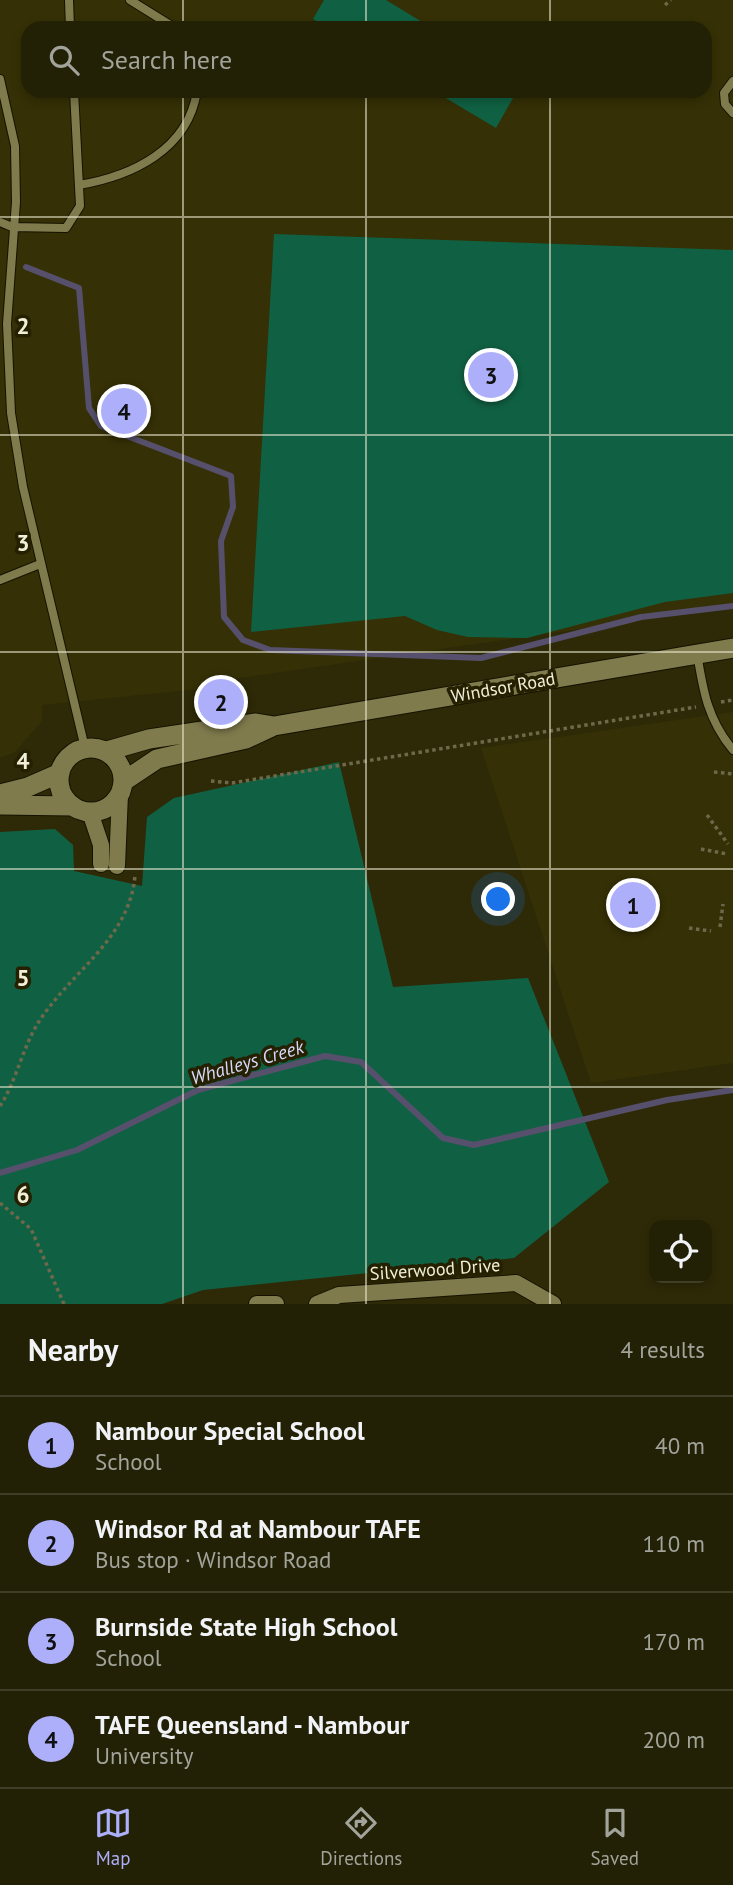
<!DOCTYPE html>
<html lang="en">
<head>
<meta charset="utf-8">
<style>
  body { margin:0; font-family:"PT Sans",sans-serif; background:#2e2d13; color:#f1f3f6 }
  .controls { position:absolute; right:21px; bottom:21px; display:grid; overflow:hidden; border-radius:14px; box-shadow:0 4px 10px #0003 }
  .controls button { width:63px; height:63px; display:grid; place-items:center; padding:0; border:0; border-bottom:2px solid #3f3e27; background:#222005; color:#f1f3f6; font:35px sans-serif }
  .you { position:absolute; left:499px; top:900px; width:24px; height:24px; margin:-18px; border:5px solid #fff; border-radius:50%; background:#1a73e8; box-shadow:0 0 0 10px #1a73e833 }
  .badge { display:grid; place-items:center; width:46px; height:46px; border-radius:50%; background:#adaffb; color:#111; font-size:23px; font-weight:700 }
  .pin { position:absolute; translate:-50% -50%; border:4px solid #fff; box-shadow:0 2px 7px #0006 }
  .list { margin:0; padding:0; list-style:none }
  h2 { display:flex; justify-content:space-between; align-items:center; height:91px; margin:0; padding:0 28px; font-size:30px }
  h2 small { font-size:23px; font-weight:400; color:#a2a39a }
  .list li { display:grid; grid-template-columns:46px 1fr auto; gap:21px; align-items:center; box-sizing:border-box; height:98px; padding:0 28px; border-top:2px solid #3f3e27 }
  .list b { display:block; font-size:26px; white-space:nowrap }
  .list p { margin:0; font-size:23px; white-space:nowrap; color:#a2a39a }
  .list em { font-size:23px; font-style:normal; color:#a2a39a }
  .icon { flex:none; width:38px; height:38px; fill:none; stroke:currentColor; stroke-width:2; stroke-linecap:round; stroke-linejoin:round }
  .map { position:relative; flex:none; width:733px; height:1304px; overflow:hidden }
  .search { position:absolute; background:#222005; box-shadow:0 4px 10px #0003; left:21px; right:21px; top:21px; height:77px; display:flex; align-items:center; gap:18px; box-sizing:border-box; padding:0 24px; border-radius:21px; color:#a2a39a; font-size:26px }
  .sheet { height:483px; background:#222005 }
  nav { display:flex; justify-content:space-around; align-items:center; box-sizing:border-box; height:98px; border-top:2px solid #3f3e27; background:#222005; font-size:19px; color:#a2a39a }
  nav a { display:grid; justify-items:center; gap:4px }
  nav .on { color:#adaffb }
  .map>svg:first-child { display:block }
  .built { fill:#353005; fill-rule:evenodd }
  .green { fill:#106143 }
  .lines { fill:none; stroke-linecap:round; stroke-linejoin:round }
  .stream { stroke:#56506c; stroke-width:6 }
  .service-casing { stroke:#151300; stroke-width:10 }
  .minor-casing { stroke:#151300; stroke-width:18 }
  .tertiary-casing { stroke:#151300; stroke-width:21 }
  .path { stroke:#6d694a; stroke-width:3.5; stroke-dasharray:3.5 3.5; stroke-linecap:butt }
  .service { stroke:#807b4d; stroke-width:8 }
  .minor { stroke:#807b4d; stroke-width:16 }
  .tertiary { stroke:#807b4d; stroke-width:19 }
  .grid { fill:none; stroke:#f1efd7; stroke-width:2; stroke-opacity:0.55 }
  .labels { text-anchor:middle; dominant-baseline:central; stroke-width:7; stroke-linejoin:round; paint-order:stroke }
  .street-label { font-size:18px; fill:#f1efd7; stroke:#252000 }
  .water-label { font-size:19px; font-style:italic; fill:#d8dafd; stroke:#252000 }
  .grid-label { font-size:23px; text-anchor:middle; font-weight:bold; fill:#f1efd7; stroke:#252000; stroke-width:7; stroke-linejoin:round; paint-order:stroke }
</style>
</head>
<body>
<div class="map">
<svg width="733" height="1304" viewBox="0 0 733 1304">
  <rect width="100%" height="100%" fill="#2e2a07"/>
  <path class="built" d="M0 0H733V607L205 683 198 689 42 705V721L15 752 0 758ZM28 28H705V91H28Z
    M733 712V1063L591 1083 481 748Z"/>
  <path class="green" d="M324 0H386L432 28H328L313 19Z
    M434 91H517L496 128Z
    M274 234 733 250V593L665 602 527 638 468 637 437 630 405 616 251 632Z
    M339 762 393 987 528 978 609 1182 514 1258 203 1290 162 1304H0V832L55 829 73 845 74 871 142 886 147 817 174 798Z"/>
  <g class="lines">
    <path class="stream" d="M26 267 79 288 89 408 101 426 231 476 233 507 221 541 224 617 243 640 270 650 481 658 641 617 733 606
      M0 1173 77 1150 198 1090 325 1056 361 1062 443 1138 474 1145 667 1100 733 1090"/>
    <defs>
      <path id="service" d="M69 0 70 28
        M130 0 175 28
        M0 79 15 146 16 202 7 324 11 413 23 487 85 748
        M733 81 724 93 725 104 733 113
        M79 185C132 176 188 150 197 91
        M0 222 12 227 66 228 80 206 74 91
        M0 580 40 564
        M697 653C703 691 708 720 733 750"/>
      <path id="minor" d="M90 812 101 845V864
        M117 866 120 794
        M257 1304H276
        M317 1304 339 1295 516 1283 553 1304"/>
      <path id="tertiary" d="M59 780a32 32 0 1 1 64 0a32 32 0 1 1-64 0Z
        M107 751 149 739 256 723 274 726 733 648
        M124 781 157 759 246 739 274 726
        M0 794 28 787 60 773
        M0 805 73 806"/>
    </defs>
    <use href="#service" class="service-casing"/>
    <use href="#minor" class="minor-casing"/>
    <use href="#tertiary" class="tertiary-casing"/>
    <path class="path" d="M665 5 671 0
      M721 702 733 700
      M714 772 733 774
      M211 781 232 783 696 707
      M707 815 728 844
      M701 849 727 854
      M720 927 723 904
      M689 928 711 931
      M0 1106C15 1084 23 1047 38 1023 70 972 129 940 135 876
      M0 1203 31 1229 64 1304"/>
    <use href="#service" class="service"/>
    <use href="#minor" class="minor"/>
    <use href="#tertiary" class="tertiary"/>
  </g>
  <path class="grid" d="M183 0V28M366 0V28M550 0V28M183 91V1304M366 91V1304M550 91V1304M0 217H733M0 435H733M0 652H733M0 869H733M0 1087H733"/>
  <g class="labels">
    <g class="street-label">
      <text transform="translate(503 687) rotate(-10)">Windsor Road</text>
      <text transform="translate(435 1269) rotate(-4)">Silverwood Drive</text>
    </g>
    <g class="water-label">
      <text transform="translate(247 1062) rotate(-16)">Whalleys Creek</text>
    </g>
  </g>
  <g class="grid-label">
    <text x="23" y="334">2</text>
    <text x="23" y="551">3</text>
    <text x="23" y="769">4</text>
    <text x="23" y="986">5</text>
    <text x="23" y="1203">6</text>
  </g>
</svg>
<div class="controls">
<button><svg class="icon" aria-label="locate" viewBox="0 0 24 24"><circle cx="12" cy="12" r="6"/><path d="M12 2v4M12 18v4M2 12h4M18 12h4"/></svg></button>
</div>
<div class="you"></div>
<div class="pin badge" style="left:633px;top:905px">1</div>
<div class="pin badge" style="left:221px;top:702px">2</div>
<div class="pin badge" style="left:491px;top:375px">3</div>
<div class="pin badge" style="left:124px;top:411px">4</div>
<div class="search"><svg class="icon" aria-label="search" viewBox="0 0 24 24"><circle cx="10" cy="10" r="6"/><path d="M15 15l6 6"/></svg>Search here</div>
</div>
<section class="sheet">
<h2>Nearby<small>4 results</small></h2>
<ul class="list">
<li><span class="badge">1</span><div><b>Nambour Special School</b><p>School</p></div><em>40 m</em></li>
<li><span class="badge">2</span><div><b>Windsor Rd at Nambour TAFE</b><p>Bus stop · Windsor Road</p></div><em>110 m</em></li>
<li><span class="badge">3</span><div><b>Burnside State High School</b><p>School</p></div><em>170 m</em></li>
<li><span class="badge">4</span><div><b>TAFE Queensland - Nambour</b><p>University</p></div><em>200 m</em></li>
</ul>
</section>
<nav>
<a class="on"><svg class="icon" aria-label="map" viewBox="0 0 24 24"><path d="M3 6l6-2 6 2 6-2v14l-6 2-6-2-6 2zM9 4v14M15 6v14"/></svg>Map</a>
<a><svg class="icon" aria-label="directions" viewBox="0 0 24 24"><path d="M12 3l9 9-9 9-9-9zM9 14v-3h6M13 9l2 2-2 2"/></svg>Directions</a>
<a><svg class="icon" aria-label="saved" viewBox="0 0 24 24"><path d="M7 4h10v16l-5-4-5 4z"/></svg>Saved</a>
</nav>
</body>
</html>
